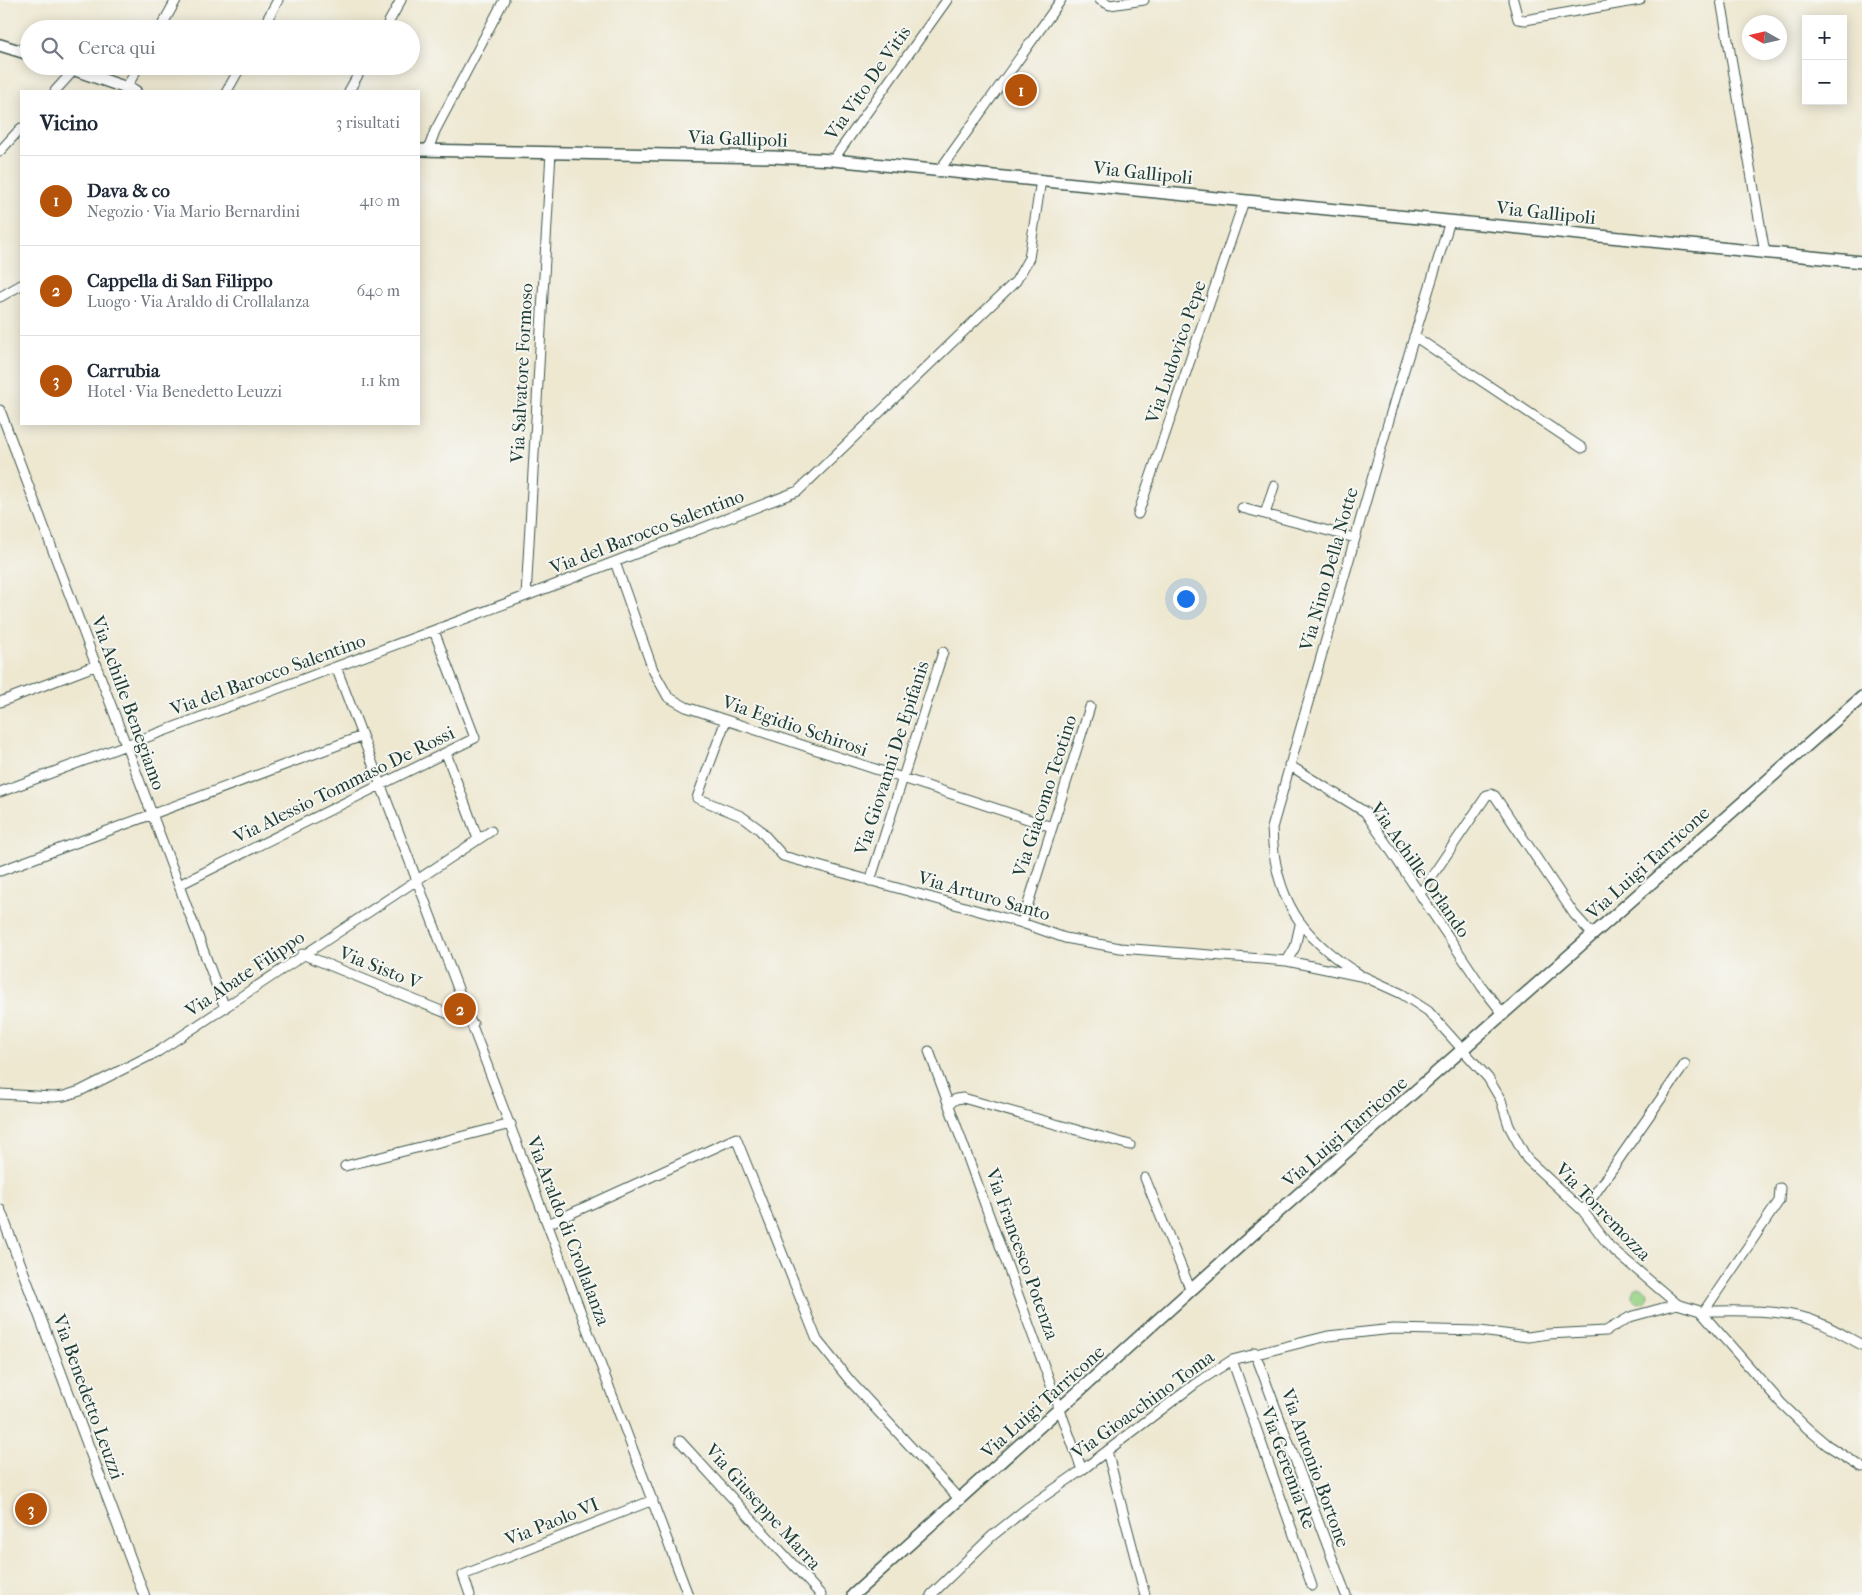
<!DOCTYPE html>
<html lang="it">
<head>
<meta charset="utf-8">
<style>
  body { margin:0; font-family:"IM FELL French Canon",serif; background:#f2f2f3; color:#1f2937 }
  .controls { position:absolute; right:15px; top:15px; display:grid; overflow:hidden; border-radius:0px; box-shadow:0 2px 12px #0003 }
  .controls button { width:45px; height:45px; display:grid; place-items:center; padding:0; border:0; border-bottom:1px solid #e0e1e3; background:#fff; color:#1f2937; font:25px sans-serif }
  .compass { position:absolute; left:1742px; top:15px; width:45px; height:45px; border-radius:50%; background:#fff; box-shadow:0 2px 12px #0003; rotate:278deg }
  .you { position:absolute; left:1185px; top:598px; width:18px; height:18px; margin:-12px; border:4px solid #fff; border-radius:50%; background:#1a73e8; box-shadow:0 0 0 8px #1a73e833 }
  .badge { display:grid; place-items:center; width:32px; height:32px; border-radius:50%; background:#b45309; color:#fff; font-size:16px; font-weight:700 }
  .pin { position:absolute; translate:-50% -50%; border:2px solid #fff; box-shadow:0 1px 5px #0006 }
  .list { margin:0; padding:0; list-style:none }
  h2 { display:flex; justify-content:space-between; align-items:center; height:65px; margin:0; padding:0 20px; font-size:21px }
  h2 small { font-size:16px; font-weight:400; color:#747a83 }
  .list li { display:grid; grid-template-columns:32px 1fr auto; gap:15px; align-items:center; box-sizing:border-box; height:90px; padding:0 20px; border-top:1px solid #e0e1e3 }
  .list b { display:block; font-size:19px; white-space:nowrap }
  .list p { margin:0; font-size:16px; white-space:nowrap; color:#747a83 }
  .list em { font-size:16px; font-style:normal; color:#747a83 }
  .icon { flex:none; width:28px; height:28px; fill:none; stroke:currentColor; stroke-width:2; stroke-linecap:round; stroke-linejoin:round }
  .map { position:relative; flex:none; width:1862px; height:1595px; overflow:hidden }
  .search { position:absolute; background:#fff; box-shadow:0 2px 12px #0003; left:20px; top:20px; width:400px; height:55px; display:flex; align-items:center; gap:12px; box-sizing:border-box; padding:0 18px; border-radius:28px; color:#747a83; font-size:19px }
  .panel { position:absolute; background:#fff; box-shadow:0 2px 12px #0003; left:20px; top:90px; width:400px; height:335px; border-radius:0px }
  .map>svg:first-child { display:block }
  .green { fill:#98d387; stroke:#5c885e }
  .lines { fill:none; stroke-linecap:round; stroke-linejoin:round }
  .minor-casing { stroke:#3e574c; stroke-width:11 }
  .tertiary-casing { stroke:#3e574c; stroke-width:12 }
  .secondary-casing { stroke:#3e574c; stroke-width:14 }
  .minor { stroke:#fff; stroke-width:9 }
  .tertiary { stroke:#fff; stroke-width:10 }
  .secondary { stroke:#fff; stroke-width:11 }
  .labels { text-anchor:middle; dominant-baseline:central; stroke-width:4; stroke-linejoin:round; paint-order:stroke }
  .street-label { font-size:19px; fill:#1f3d34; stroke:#f6f6f2 }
</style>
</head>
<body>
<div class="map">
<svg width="1862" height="1595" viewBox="0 0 1862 1595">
  <rect width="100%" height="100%" fill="#f6f6f2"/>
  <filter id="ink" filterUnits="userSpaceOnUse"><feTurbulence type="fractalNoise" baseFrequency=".02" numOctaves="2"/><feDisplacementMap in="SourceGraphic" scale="10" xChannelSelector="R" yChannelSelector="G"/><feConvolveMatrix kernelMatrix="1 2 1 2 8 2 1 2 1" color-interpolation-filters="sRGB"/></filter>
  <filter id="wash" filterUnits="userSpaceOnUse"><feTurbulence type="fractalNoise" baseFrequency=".0096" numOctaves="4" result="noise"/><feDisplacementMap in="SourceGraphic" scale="20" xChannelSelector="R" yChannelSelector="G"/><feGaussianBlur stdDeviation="1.12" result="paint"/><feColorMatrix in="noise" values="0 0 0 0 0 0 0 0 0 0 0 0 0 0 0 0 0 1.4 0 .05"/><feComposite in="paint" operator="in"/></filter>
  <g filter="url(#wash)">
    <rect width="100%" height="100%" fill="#eee8d1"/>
    <path class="green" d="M1632 1295a8 8 0 1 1 16 0a8 8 0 1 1-16 0Z"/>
  </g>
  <g filter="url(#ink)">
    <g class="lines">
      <defs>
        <path id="minor" d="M1100 0 1110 5 1144 0
          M1513 0 1518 19 1525 20 1640 0
          M1721 0 1765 253
          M160 29 176 0
          M262 29 278 0
          M385 29 401 0
          M126 88 139 66
          M55 91 74 70
          M227 91 241 66
          M349 91 363 66
          M428 150 435 131 504 0
          M0 151 21 128
          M833 160 947 0
          M939 171 1061 0
          M0 297 21 285
          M1414 336 1582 448
          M0 410 225 1008
          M1242 508 1355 538
          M1138 514 1244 201
          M1265 514 1274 486
          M615 562 653 670 668 697 686 707 1052 827
          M526 596 551 152
          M336 667 688 1595
          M0 702 97 665
          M726 720 697 798 741 816 759 829 783 856 1022 923 1065 938 1120 948 1287 961 1365 977 1402 994 1428 1011 1488 1078 1501 1100 1509 1126 1527 1159 1583 1211 1610 1247 1677 1304 1700 1311 1781 1403 1807 1428 1827 1445 1862 1467
          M446 753 478 839
          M1289 765 1365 812 1482 987 1504 1015
          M0 792 526 596 798 491 1016 281 1029 258 1041 180
          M0 871 362 736
          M870 881 943 652
          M179 885 475 738 434 631
          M1420 894 1487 795 1491 794 1495 796 1574 914 1593 935
          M1022 923 1090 707
          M302 954 473 1024
          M1287 961 1295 947 1300 925
          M1359 974C1301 938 1274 898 1272 828L1395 399 1450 221
          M929 1051 1082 1470
          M0 1094 53 1097 64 1096 80 1091 159 1051 491 831
          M949 1104 956 1099 963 1098 1130 1145
          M345 1166 511 1124
          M1145 1178 1191 1291
          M1583 1211 1685 1064
          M548 1224 736 1138 817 1340 851 1382 960 1500
          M1700 1311C1733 1311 1770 1309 1802 1317 1823 1322 1843 1335 1862 1345
          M1704 1311 1779 1201 1780 1188
          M1255 1353 1346 1595
          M1232 1360 1312 1586
          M680 1441 821 1595
          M1107 1451 1145 1595
          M470 1595 463 1575 653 1500
          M931 1595 992 1536 1027 1508 1082 1470 1195 1384 1232 1360 1328 1336 1393 1329 1480 1331 1528 1337 1548 1334 1606 1331 1630 1317 1677 1304"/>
        <path id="tertiary" d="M0 1210 144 1595"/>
        <path id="secondary" d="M0 45 29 54
          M64 66 135 91
          M419 150 773 157 833 160 1862 262
          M853 1595 1242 1244 1862 697"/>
      </defs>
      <use href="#minor" class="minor-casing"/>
      <use href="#tertiary" class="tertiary-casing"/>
      <use href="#secondary" class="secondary-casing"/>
      <use href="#minor" class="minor"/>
      <use href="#tertiary" class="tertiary"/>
      <use href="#secondary" class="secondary"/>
    </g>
  </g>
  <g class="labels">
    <g class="street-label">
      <text transform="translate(868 83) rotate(-55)">Via Vito De Vitis</text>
      <text transform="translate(738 139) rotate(2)">Via Gallipoli</text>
      <text transform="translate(1143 173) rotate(6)">Via Gallipoli</text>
      <text transform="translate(1546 213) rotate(6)">Via Gallipoli</text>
      <text transform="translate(1176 352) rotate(-71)">Via Ludovico Pepe</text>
      <text transform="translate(522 373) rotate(-87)">Via Salvatore Formoso</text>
      <text transform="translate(647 532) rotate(-21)">Via del Barocco Salentino</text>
      <text transform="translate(1329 569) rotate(-74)">Via Nino Della Notte</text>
      <text transform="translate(268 675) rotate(-20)">Via del Barocco Salentino</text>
      <text transform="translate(128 703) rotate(70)">Via Achille Benegiamo</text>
      <text transform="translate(795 726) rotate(19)">Via Egidio Schirosi</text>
      <text transform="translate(892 758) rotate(-72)">Via Giovanni De Epifanis</text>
      <text transform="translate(344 785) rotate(-26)">Via Alessio Tommaso De Rossi</text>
      <text transform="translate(1045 796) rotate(-72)">Via Giacomo Teotino</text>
      <text transform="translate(1648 863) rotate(-42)">Via Luigi Tarricone</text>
      <text transform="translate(1420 870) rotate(55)">Via Achille Orlando</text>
      <text transform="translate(984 896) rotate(16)">Via Arturo Santo</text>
      <text transform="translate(380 968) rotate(22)">Via Sisto V</text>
      <text transform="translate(245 974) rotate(-34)">Via Abate Filippo</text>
      <text transform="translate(1345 1132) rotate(-41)">Via Luigi Tarricone</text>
      <text transform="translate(1603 1212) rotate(46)">Via Torremozza</text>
      <text transform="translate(568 1231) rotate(69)">Via Araldo di Crollalanza</text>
      <text transform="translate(1022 1254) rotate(70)">Via Francesco Potenza</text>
      <text transform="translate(88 1397) rotate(70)">Via Benedetto Leuzzi</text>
      <text transform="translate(1043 1402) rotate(-42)">Via Luigi Tarricone</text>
      <text transform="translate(1143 1405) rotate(-36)">Via Gioacchino Toma</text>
      <text transform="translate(1288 1468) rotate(70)">Via Geremia Re</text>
      <text transform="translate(1315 1468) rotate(70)">Via Antonio Bortone</text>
      <text transform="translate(763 1507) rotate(48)">Via Giuseppe Marra</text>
      <text transform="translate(552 1522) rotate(-22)">Via Paolo VI</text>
    </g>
  </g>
</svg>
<div class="controls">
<button>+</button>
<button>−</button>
</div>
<svg class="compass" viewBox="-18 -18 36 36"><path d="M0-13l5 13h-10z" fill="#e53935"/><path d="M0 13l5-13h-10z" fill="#747a83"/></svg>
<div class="you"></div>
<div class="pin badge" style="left:1021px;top:90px">1</div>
<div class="pin badge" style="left:460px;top:1009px">2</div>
<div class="pin badge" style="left:31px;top:1509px">3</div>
<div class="search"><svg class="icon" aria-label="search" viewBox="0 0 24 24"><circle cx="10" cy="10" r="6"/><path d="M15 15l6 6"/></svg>Cerca qui</div>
<section class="panel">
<h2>Vicino<small>3 risultati</small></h2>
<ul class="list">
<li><span class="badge">1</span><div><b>Dava &amp; co</b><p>Negozio · Via Mario Bernardini</p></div><em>410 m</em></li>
<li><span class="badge">2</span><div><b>Cappella di San Filippo</b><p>Luogo · Via Araldo di Crollalanza</p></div><em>640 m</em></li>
<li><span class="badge">3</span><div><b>Carrubia</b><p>Hotel · Via Benedetto Leuzzi</p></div><em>1.1 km</em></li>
</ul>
</section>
</div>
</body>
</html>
